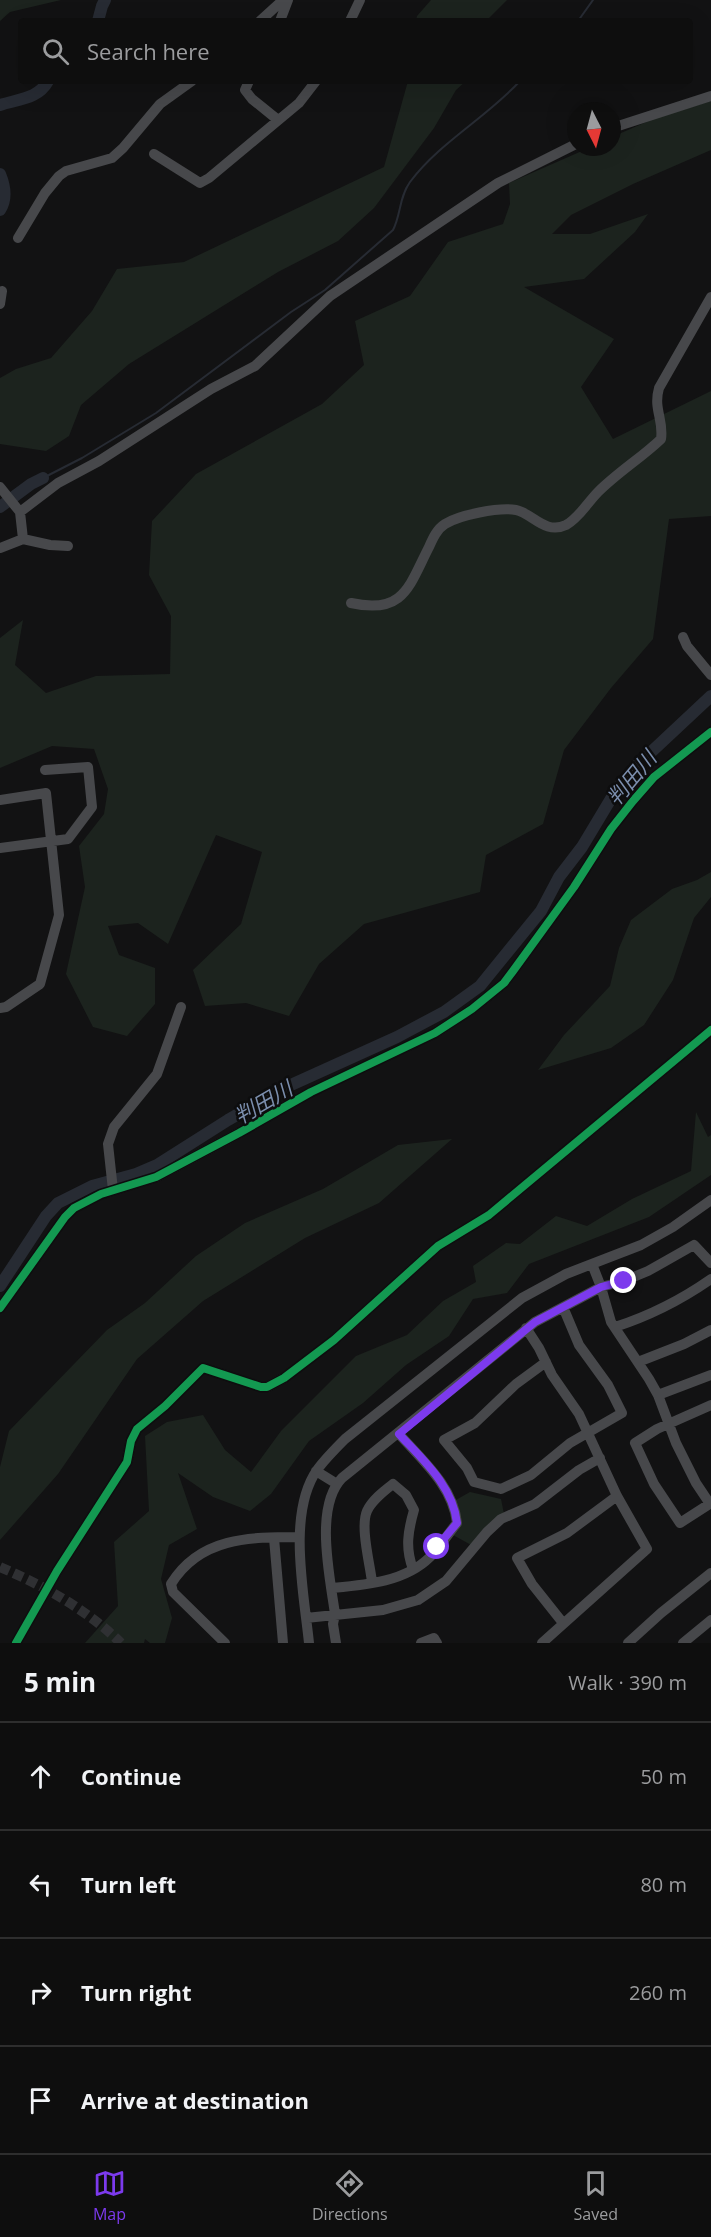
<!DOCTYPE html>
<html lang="en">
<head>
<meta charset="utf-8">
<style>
  body { margin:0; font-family:"Open Sans","Noto Sans JP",sans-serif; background:#171717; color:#f1f3f6 }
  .compass { position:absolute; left:567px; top:102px; width:54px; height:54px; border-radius:50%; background:#0e0e0e; box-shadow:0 6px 24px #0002; rotate:174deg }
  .stop { position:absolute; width:18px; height:18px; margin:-14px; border:4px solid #7c3aed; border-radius:50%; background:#fff }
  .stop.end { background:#7c3aed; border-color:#fff; box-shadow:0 2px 6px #0008 }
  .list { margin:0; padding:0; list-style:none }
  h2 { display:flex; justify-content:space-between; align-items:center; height:78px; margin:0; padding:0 24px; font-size:26px }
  h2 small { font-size:20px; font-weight:400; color:#9b9c9e }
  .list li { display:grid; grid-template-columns:39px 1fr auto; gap:18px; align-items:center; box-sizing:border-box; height:108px; padding:0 24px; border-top:2px solid #2e2e2e }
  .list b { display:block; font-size:22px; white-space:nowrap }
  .list em { font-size:20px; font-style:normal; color:#9b9c9e }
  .icon { flex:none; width:33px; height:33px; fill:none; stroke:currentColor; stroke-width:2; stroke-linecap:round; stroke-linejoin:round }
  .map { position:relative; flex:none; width:711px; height:1643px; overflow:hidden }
  .search { position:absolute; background:#0e0e0e; box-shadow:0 6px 24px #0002; left:18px; right:18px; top:18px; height:66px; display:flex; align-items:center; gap:15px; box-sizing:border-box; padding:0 21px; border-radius:6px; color:#9b9c9e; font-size:22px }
  .sheet { height:510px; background:#0e0e0e }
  nav { display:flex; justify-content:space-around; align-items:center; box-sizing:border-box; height:84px; border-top:2px solid #2e2e2e; background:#0e0e0e; font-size:16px; color:#9b9c9e }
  nav a { display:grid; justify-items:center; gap:3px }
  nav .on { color:#7c3aed }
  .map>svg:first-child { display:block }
  .green { fill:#1c231e }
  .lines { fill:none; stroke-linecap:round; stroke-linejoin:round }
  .stream { stroke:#272b33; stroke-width:2 }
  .river { stroke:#272b33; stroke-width:12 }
  .minor-tunnel { stroke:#2f3033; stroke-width:10; stroke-dasharray:10 5; stroke-linecap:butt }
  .minor { stroke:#47484b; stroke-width:10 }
  .cycleway-casing { stroke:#0d0d0e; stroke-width:11 }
  .cycleway { stroke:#139951; stroke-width:8 }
  .route { stroke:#7c3aed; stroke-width:8 }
  .labels { text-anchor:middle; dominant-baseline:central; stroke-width:5; stroke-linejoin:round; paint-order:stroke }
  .water-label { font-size:21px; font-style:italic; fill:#7b8ead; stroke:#0d0d0e }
</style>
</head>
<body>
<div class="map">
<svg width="711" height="1643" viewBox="0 0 711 1643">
  <rect width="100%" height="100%" fill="#121213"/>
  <path class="green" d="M0 0H61L10 12 0 21Z
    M431 0H507L486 21H416L417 16Z
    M408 81H466L456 90 434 128 374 208 338 241 278 272 129 364 81 405 69 436 46 451 0 444V378L16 369 51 358 92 311 117 269 184 262 384 167Z
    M711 101V150L633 184 571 215 552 234H590L648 214 635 232 584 279 524 287 614 339 581 387 613 439 711 391V516L669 519 653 639 611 688 564 750 543 824 486 855 480 892 364 924 319 964 289 1016 246 1003 205 1006 193 970 241 924 262 852 216 835 168 944 138 923 108 926 119 955 155 968V1004L127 1036 93 1027 66 974 85 887 79 846 104 814 108 789 94 749 52 746 0 768V638L23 620 15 665 46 693 96 676 170 674 171 616 149 575 152 521 196 474 322 404 364 365 355 321 410 296 448 242 503 224 510 204 509 183 591 147H612V137L653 119Z
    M711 872V897L694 918 673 980 644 1025 611 1048 538 1070 564 1035 610 986 619 948 631 920 672 889 697 880Z
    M696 1112 708 1137 711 1135V1175L649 1217 529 1264 507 1293 473 1299 449 1336 406 1365 363 1403 309 1441 271 1494 250 1511 213 1497 178 1473 197 1529 169 1545 161 1579 172 1618 165 1643H150L145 1639 144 1643H85L118 1606 114 1542 149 1511 145 1436 167 1422 203 1415 225 1450 251 1472 281 1431 356 1356 407 1335 443 1301 476 1282 473 1266 506 1243 520 1244 556 1216 587 1226 632 1199 691 1171Z
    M452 1139 379 1203 305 1238 203 1301 137 1359 58 1474 0 1540V1467L9 1431 107 1330 145 1303 196 1256 245 1223 323 1189 398 1145Z
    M470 1492 501 1499 504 1514 473 1546 453 1535 454 1501Z"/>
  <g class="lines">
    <path class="stream" d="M578 21 593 0
      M43 478 82 458 156 413 291 312 325 290 393 230C401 215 399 197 410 182 440 142 486 118 520 81"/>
    <path class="river" d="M98 21 102 6 105 0
      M0 105C19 99 38 99 48 81
      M0 174C5 186 7 199 0 210
      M0 507 31 484 43 478
      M0 1286 46 1216 58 1203 92 1186 136 1174 157 1165 228 1120 282 1089 397 1037 444 1012 480 986 541 911 559 877 582 847 615 792 633 769 711 696"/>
    <path class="minor-tunnel" d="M0 1567C44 1586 86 1609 121 1643"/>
    <path class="minor" d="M260 21 283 0
      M280 21 288 0
      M350 21 360 0
      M249 81 245 90 252 99 278 120
      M612 128 711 96
      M154 154 200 183 209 178 299 103 316 81
      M18 238 45 193 59 176 66 171 112 158 123 148 160 104 192 81
      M0 304 2 291
      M0 487 20 512 58 483 99 461 211 389 255 366 330 296 498 183 576 144
      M20 512 23 539
      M0 548 23 539 50 545 68 546
      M351 603C404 615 409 586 429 547 433 538 437 529 445 524 459 515 499 507 516 510 532 513 545 535 566 525 579 518 588 502 598 492 618 472 641 458 661 439 664 420 653 409 659 388L711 297
      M683 637 687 646 711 675
      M0 800 46 793 59 915 40 984 6 1007 0 1008
      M0 848 68 839 92 807 88 767 45 770
      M113 1190 108 1144 114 1127 157 1074 181 1007
      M592 1264 601 1287 611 1322 649 1379 658 1395 676 1443 696 1483 710 1504
      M0 1308 65 1217 74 1208 101 1194 156 1177 239 1133 311 1092 435 1033 472 1009 504 983 513 971 574 887 611 829 633 801 654 777 711 732
      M615 1327C649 1316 681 1300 711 1279
      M526 1328 539 1348 552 1375 579 1414 617 1496 647 1549 542 1643
      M546 1362 516 1384 475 1423 444 1440 467 1468 474 1482 501 1489 531 1475 570 1443 622 1413 608 1385 579 1345 563 1307
      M638 1362 684 1344 711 1330
      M658 1395 711 1375
      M711 1405 657 1429 635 1443 654 1484 680 1523 711 1503
      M316 1471 337 1484
      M274 1538 283 1643
      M372 1582C370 1564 360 1527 367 1511 372 1500 384 1491 393 1484L406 1495 414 1510C408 1531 405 1548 413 1569
      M332 1588C365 1585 405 1582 430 1557 440 1547 448 1534 457 1523 453 1486 422 1460 399 1434
      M306 1618 383 1610 418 1600 446 1581 487 1532 501 1519 535 1504 579 1470 600 1458
      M563 1623 532 1584 517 1558 567 1533 617 1496
      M16 1643 57 1571 127 1462 131 1441 137 1429 165 1406 203 1368 261 1387H267L284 1378 334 1340 438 1246 489 1215 711 1030
      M225 1643 173 1592 171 1584C200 1537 250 1537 299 1537
      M309 1643C304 1593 287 1513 317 1470 325 1459 335 1449 345 1439L522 1298 566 1274 641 1245 673 1227 711 1200
      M336 1643 333 1624 335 1614C330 1577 314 1507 342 1478L535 1322 601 1287 624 1281 648 1271 694 1245 711 1263
      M421 1643 434 1638 437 1643
      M628 1643 661 1613 711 1573
      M683 1643 711 1620"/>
    <defs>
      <path id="cycleway" d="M0 1308 65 1217 74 1208 101 1194 156 1177 239 1133 311 1092 435 1033 472 1009 504 983 513 971 574 887 611 829 633 801 654 777 711 732
        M16 1643 57 1571 127 1462 131 1441 137 1429 165 1406 203 1368 261 1387H267L284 1378 334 1340 438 1246 489 1215 711 1030"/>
    </defs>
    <use href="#cycleway" class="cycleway-casing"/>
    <use href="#cycleway" class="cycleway"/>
  </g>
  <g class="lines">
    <path class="route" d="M437 1547 457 1523C453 1486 422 1459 399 1434L535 1322 601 1287 624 1281"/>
  </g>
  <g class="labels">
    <g class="water-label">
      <text transform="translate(631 778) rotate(-50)">判田川</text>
      <text transform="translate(263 1102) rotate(-30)">判田川</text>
    </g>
  </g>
</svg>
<svg class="compass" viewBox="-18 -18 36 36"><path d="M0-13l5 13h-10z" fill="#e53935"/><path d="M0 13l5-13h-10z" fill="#9b9c9e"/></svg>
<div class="stop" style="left:437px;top:1547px"></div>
<div class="stop end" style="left:624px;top:1281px"></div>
<div class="search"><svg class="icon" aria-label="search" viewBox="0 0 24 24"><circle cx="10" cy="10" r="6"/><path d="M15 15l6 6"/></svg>Search here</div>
</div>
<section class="sheet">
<h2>5 min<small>Walk · 390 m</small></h2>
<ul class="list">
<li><svg class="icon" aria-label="ahead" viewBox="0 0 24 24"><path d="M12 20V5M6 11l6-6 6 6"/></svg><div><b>Continue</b></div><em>50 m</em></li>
<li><svg class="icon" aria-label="left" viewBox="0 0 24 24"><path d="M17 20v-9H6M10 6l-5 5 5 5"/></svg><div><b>Turn left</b></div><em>80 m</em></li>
<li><svg class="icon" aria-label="right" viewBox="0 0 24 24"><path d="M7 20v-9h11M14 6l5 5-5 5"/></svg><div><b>Turn right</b></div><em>260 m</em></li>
<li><svg class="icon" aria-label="arrive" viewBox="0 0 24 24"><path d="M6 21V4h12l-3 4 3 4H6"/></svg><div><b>Arrive at destination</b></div></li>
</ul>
</section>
<nav>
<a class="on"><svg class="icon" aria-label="map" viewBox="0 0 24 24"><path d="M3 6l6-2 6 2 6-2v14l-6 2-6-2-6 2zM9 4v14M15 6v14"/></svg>Map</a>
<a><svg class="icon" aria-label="directions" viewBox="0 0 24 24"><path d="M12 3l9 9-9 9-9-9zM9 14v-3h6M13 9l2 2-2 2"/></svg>Directions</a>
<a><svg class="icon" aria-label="saved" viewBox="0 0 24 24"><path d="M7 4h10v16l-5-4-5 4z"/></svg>Saved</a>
</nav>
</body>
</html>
